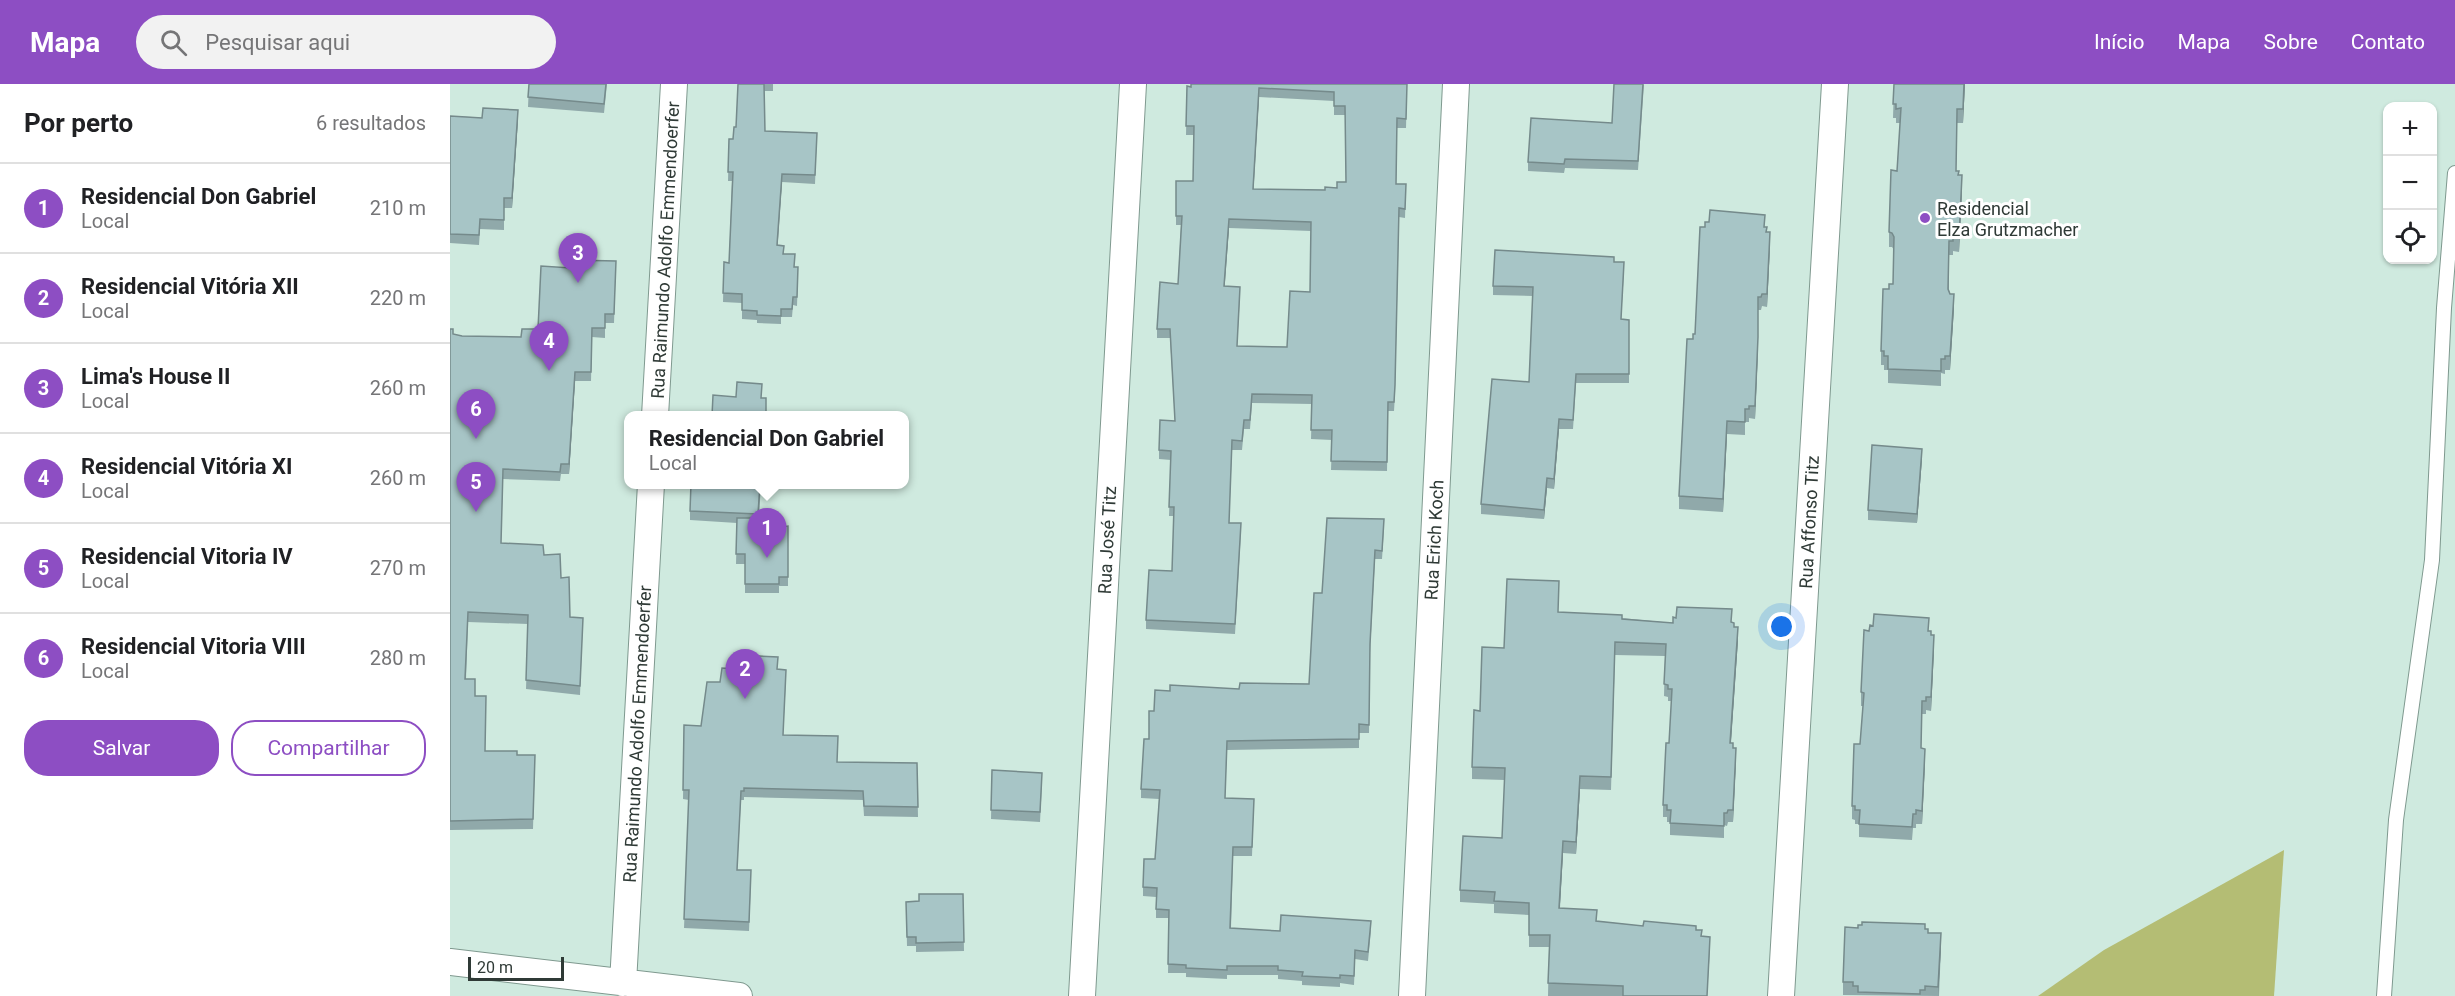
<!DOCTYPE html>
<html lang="pt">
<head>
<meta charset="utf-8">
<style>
  body { margin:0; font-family:Roboto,sans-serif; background:#f2f2f2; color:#202124 }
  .controls { position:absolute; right:18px; top:18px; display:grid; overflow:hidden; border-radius:12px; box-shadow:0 2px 4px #0004 }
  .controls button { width:54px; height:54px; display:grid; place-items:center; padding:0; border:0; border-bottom:2px solid #e0e0e0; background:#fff; color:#202124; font:30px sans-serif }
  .scale { position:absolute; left:18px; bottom:15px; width:96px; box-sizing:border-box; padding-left:6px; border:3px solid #2f3a36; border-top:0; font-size:16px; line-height:21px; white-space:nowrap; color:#2f3a36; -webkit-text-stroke:4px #fff; paint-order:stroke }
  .you { position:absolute; left:1332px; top:543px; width:21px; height:21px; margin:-15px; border:4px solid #fff; border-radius:50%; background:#1a73e8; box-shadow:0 0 0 9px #1a73e833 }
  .badge { display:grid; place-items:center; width:39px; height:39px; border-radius:50%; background:#8d4ec3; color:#fff; font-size:20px; font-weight:700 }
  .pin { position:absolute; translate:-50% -50px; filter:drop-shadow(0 2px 3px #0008) }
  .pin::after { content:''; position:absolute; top:32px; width:21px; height:18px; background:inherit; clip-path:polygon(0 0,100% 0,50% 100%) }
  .popup { position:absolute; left:174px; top:327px; width:285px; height:78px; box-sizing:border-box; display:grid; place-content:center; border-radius:12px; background:#fff; filter:drop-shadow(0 2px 4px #0005); font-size:20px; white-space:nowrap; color:#757577 }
  .popup b { font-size:22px; color:#202124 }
  .popup::after { content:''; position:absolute; left:50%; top:100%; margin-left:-12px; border:12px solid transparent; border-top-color:#fff }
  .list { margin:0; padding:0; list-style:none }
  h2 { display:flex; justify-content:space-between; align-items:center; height:78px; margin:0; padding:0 24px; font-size:26px }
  h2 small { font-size:20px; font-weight:400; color:#757577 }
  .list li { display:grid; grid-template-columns:39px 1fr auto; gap:18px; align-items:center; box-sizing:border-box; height:90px; padding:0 24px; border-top:2px solid #e0e0e0 }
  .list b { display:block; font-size:22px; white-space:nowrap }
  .list p { margin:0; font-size:20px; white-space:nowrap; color:#757577 }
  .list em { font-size:20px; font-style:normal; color:#757577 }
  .actions { display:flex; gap:12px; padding:18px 24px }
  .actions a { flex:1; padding:14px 0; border:2px solid #8d4ec3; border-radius:24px; text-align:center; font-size:21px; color:#8d4ec3 }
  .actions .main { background:#8d4ec3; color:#fff }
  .icon { flex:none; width:33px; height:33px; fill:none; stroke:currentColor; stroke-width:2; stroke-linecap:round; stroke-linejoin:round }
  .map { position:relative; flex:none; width:2005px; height:912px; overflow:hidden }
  header { display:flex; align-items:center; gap:36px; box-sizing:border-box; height:84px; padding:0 30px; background:#8d4ec3; color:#fff }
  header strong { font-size:28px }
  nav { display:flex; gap:33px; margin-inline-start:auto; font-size:21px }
  .search { width:420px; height:54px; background:#f2f2f2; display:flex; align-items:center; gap:15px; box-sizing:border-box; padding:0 21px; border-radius:33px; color:#757577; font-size:22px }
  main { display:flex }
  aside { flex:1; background:#fff }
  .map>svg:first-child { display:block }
  .green { fill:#b4bd74 }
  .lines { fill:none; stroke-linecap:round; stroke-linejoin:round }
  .lane-casing { stroke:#7f998f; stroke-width:16 }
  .street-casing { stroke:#7f998f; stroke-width:28 }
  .lane { stroke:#fff; stroke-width:14 }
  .street { stroke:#fff; stroke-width:26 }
  .wall { fill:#90a9aa; fill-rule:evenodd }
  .shaded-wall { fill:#758a8b }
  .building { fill:#a7c5c6; stroke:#758a8b; stroke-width:1.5; fill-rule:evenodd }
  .poi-dot { fill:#8d4ec3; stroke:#fff; stroke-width:2 }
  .labels { text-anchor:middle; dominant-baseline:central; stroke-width:6; stroke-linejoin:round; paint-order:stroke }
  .poi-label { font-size:18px; fill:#2f3a36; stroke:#fff; text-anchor:start }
  .street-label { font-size:18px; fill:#2f3a36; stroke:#fff }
</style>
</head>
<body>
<header>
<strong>Mapa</strong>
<div class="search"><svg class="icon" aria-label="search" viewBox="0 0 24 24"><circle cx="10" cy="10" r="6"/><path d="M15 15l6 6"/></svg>Pesquisar aqui</div>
<nav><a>Início</a><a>Mapa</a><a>Sobre</a><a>Contato</a></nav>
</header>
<main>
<aside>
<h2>Por perto<small>6 resultados</small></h2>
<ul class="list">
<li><span class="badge">1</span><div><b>Residencial Don Gabriel</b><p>Local</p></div><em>210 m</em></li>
<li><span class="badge">2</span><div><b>Residencial Vitória XII</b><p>Local</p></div><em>220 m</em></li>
<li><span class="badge">3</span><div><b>Lima's House II</b><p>Local</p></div><em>260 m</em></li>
<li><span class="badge">4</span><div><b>Residencial Vitória XI</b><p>Local</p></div><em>260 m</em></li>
<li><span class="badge">5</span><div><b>Residencial Vitoria IV</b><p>Local</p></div><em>270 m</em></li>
<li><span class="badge">6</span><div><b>Residencial Vitoria VIII</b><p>Local</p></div><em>280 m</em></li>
</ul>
<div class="actions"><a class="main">Salvar</a><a>Compartilhar</a></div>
</aside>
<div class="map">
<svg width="2005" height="912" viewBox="0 0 2005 912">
  <rect width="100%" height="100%" fill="#cfeadf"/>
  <path class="green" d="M1834 766 1824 912H1588L1654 866Z"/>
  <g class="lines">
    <defs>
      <path id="lane" d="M1934 912 1946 736 1982 476 1994 224 2005 89"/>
      <path id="street" d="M205 332 224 0
        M0 878 289 912
        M173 899 201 400
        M632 912 683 0
        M962 912 1006 0
        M1331 912 1385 0"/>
    </defs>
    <use href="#lane" class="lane-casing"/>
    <use href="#street" class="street-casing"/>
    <use href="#lane" class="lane"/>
    <use href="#street" class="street"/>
  </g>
  <path class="wall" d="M79 0H157L154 29 78 23Z
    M288 0H323V7H314L315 47 367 49 365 100 332 98 327 161 345 183 348 191 347 222 343 221 342 233H331V240L307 239V236L292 235V219L273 218 274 178 279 179 282 97H278L279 55H283L286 43Z
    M957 0 956 44H947L946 100H956L955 134 949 133 945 310 944 327H938L937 387 881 386 882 356 861 355 862 320 802 319 800 345H794L792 366H782L779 439 791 448 785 550 696 545V536L722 487 724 432H719L721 376 709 375V366L725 337 720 254H707V245L728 200 731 141H726V97H743L744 51H736L737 2ZM809 13 884 17V31H895L896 98 887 104 875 106 803 105ZM779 144 861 147 860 208 837 263 787 262 790 213 774 202Z
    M1194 0 1188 86 1115 84 1114 89 1078 87V78L1162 39Z
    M1444 0H1515L1513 39H1507V43L1506 87 1509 91 1512 106 1509 168 1503 167V171H1499V206L1504 224 1500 286H1495V290L1491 289V302L1438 299V286H1434V281H1431V267L1439 205 1443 200 1444 166 1442 163H1439V148L1447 87 1450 39H1446V34H1443Z
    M0 32 68 35 62 124H54V146L30 145 29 161 0 159Z
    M1255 143H1315L1320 161 1317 223 1312 222 1311 226H1308V266L1305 335 1299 334V338H1295V351L1277 350 1273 428 1229 425V412L1243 255 1245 250Z
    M166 177 164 239H155V254L142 253 141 297H125L119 390H111L110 397 53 395 51 459 94 471 111 494 120 533 133 534 130 611 76 605 78 540 18 538 16 595 25 612 35 667 67 671H85L83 745 0 746V245L3 250 12 252 71 253 88 245 121 184Z
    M1164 178 1174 188 1171 235 1179 236V299H1126L1123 345H1109L1104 405 1097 404 1094 435 1031 430V420L1079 298 1083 212 1043 211V202Z
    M1472 374 1467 439 1418 436V426Z
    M311 400 309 434 331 443 338 442V502H329V509H295V480H286L287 439 240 436V427Z
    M934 444 932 475H925L920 568 919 649H909V664L777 666 775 714 804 715 802 772H783L781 844 830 847 921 846 918 877 905 875 904 901 890 899V903L852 901V897L828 895V891H777V895L736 893V889H718L719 834H706V813L693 812V803L705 775 709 715 691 714V705L704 627 720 607 789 605 859 600 872 509Z
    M1109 528 1223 539 1282 538 1284 543 1288 556 1281 659 1286 676 1283 738H1278L1277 742 1274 741V754L1220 751V738H1217V733H1213V721L1219 659 1222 617H1218V613L1214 612 1215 572 1165 571 1161 706 1130 705 1126 770 1113 769 1110 824 1147 837 1193 842 1246 846 1252 852 1260 865 1257 912H1098L1099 863H1079V831L1044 829V820L1010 818V806L1052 754 1055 696 1022 695V683L1030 627 1054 564Z
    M1479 547 1481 551 1484 565 1481 627 1476 626V630H1472L1471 664 1475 678 1472 740H1466V744H1463L1462 756 1409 753V740H1405V736L1402 735V722L1410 660 1413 622H1411V608Z
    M286 585H328L336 595 333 651 388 678 467 679 468 733 414 732 413 716 294 713V716H291L287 786 301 796 299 847 234 844 239 716 233 715 234 641 251 642 270 598Z
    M542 686 592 699 590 738 541 735Z
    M513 810 514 867 466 868V862H457L456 818 469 817Z
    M1408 844 1475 845 1491 863 1489 912 1393 911V898Z"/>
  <path class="shaded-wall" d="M1514 0H1515L1513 39V25Z
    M809 4V13L803 114V105Z
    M68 26V35L62 124V114Z
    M332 90V98L327 170V161Z
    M1512 91V106L1509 168V153Z
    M779 135V144L774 211V202Z
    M1320 148V161L1317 223V210Z
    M1504 210V224L1500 286V272Z
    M1308 253V266L1305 335V322Z
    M125 288V297L119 390V380Z
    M1109 335V345L1104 405V395Z
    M1277 337V350L1273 428V415Z
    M1472 365V374L1467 439V430Z
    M1097 394V404L1094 435V426Z
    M1288 543V556L1280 671V659Z
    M1484 551V565L1481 627V613Z
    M1286 664V676L1283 738V726Z
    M1475 665V678L1472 740V727Z
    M1130 692V705L1126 770V758Z
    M1113 757V769L1109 837V824Z
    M1491 849V863L1488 912V903Z"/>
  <path class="building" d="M79 0H156L154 20 78 13Z
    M288 0H314L315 47 367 49 365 91 332 90 327 161 334 162 333 170H345L344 183H348L347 213H343L342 225H331V232L307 231V227L292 226V210L273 209 274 178 279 179 283 88H278L279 55H283L284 43H286Z
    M741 0H957L956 35 947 34 946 100H956L955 125 949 124 945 301 944 318H938L937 378 881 377 882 346H861L862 311 802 310 800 336H794L792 357 782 356 779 439H791L785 540 696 536 699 486 722 487 724 423H719L721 367 709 366 710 336 725 337 720 245H707L710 198 728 200 732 132H726V97H743L744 42H736L737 2 741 3ZM809 4 884 8V22H895L896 98H887V104L875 103V106L803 105ZM779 135 861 138 860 208 840 207 837 263 787 262 790 203 774 202Z
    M1164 0H1193L1188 77 1115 75 1114 80 1078 78 1081 34 1162 39Z
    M1444 0H1514L1513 25H1507V28L1506 87H1509L1508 91H1512L1509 153H1503V157H1499L1498 205 1500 210H1504L1500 272H1495V275H1491V287L1438 285V272H1434V267H1431L1433 205H1439V200H1443L1444 153 1442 149 1439 148 1441 86 1447 87 1451 24 1446 25V20H1443Z
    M33 24 68 26 62 114H54V136L30 135 29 151 0 150V32L32 34Z
    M1260 126 1315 131 1314 143H1317L1316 148H1320L1317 210H1312L1311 213H1308V253L1305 322H1299V325H1295V338L1277 337 1273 415 1229 412 1237 255H1243V250H1245L1250 143H1255V138H1259Z
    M1045 166 1164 173V178H1174L1171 235 1179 236V290H1126L1123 336 1109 335 1104 395 1097 394 1094 426 1031 420 1042 295 1079 298 1083 203 1043 202Z
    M121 176 166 177 164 230H155V244H142L141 288H125L119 380H111L110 388 53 385 51 459 93 461 94 471 110 470 111 494 119 493 120 533 133 534 130 602 76 596 78 531 18 528 15 595H25V612H36L35 667H67V671H85L83 735 0 737V245H3V250L12 252 71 253 72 245H88L91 182 121 184Z
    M287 298 312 300 311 314H316V332H262L263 311 286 313Z
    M1422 361 1472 365 1467 430 1418 426Z
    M241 400H310L308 430 240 427Z
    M287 434H331V443L338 442V493H329V500H295V470H286Z
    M877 434 934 435 932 467 925 466 920 560 919 641 909 640V655L777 657 775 714 804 715 802 763H783L780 844 830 847 831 831 921 837 918 868 905 866 904 892 890 891V894L852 892 853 888 828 886V882H777V886L736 884V881L718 880 719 826 706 825 707 804 693 803 694 775H705L710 706 691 705 694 655H699V627H704L705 606 720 607V601L789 605 790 599 859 600 864 509H872Z
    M1057 495 1109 497 1108 528 1172 531V535L1223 539V533L1226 534 1227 523 1282 525 1281 538 1284 539V543H1288L1280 659H1283V664H1286L1283 726H1278L1277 729H1274V742L1220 739 1221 726H1217V721H1213L1216 659H1219L1222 605H1218V601L1214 600 1216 560 1165 558 1161 693 1130 692 1126 758 1113 757 1109 824 1147 826 1146 837 1193 842 1194 837 1246 842V846H1252L1251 852 1260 853 1257 912H1173V902L1098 899 1100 851H1079V819L1044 817 1045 808 1010 806 1013 752 1052 754 1055 684 1022 683 1024 626 1030 627 1032 563 1054 564Z
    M1424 530 1479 534 1478 547H1481V551H1484L1481 613H1476V617H1472L1471 664 1475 665 1472 727 1466 726V730H1463L1462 743 1409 740 1410 726H1405V722H1402L1404 660H1410L1414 609 1411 608 1414 546 1419 547 1420 541 1423 542Z
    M287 571 328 573 327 585 336 586 333 651 388 652 387 678 467 679 468 723 414 722 413 707 294 704V707H291L287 786H301L299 838 234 835 239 706H233L234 641 251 642 257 598H270L272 584 286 585Z
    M542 686 592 689 590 728 541 726Z
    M469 810H513L514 858 466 859V853H457L456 818 469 817Z
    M1412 838 1475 840V845H1478V849H1491L1488 903 1475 902V906H1470V910L1408 908V902H1403V898H1393L1395 843 1408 844V841H1412Z"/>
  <circle class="poi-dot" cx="1475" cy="134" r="6"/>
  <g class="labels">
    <g class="poi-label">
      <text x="1487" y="124">Residencial<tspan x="1487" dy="21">Elza Grutzmacher</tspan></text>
    </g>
    <g class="street-label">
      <text transform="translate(215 166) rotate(-87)">Rua Raimundo Adolfo Emmendoerfer</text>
      <text transform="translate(1359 438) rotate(-87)">Rua Affonso Titz</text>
      <text transform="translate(657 456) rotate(-87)">Rua José Titz</text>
      <text transform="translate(984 456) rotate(-87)">Rua Erich Koch</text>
      <text transform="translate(187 650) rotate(-87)">Rua Raimundo Adolfo Emmendoerfer</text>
    </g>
  </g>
</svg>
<div class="controls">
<button>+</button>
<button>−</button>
<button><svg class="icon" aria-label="locate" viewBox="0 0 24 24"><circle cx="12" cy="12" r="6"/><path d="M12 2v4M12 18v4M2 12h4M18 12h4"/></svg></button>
</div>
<div class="scale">20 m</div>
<div class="you"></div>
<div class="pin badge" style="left:317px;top:474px">1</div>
<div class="popup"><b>Residencial Don Gabriel</b>Local</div>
<div class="pin badge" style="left:295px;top:615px">2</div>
<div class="pin badge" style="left:128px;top:199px">3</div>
<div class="pin badge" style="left:99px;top:287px">4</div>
<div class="pin badge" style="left:26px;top:428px">5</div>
<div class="pin badge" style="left:26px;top:355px">6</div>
</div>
</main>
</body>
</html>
